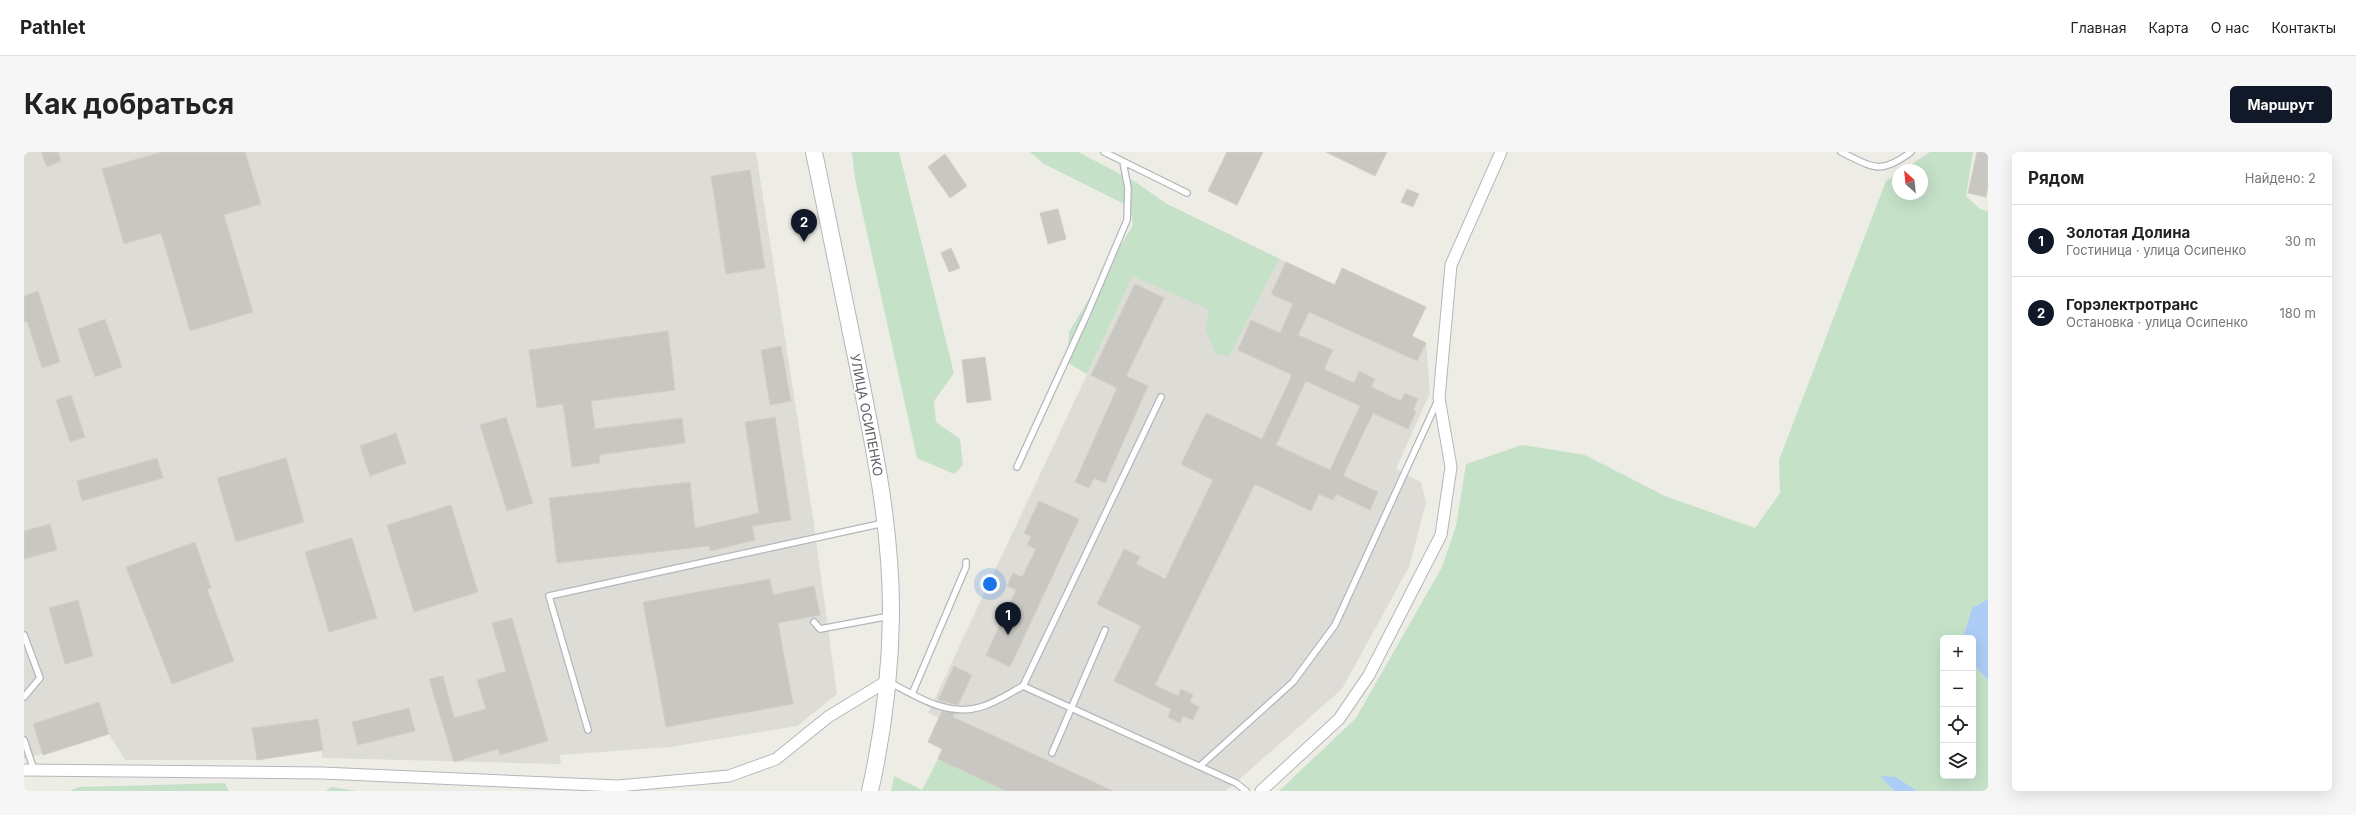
<!DOCTYPE html>
<html lang="ru">
<head>
<meta charset="utf-8">
<style>
  body { margin:0; font-family:Inter,sans-serif; background:#f6f6f6; color:#222 }
  .controls { position:absolute; right:12px; bottom:12px; display:grid; overflow:hidden; border-radius:6px; box-shadow:0 4px 16px #0002 }
  .controls button { width:36px; height:36px; display:grid; place-items:center; padding:0; border:0; border-bottom:1px solid #e0e0e0; background:#fff; color:#222; font:20px sans-serif }
  .compass { position:absolute; left:1868px; top:12px; width:36px; height:36px; border-radius:50%; background:#fff; box-shadow:0 4px 16px #0002; rotate:333deg }
  .you { position:absolute; left:966px; top:432px; width:14px; height:14px; margin:-10px; border:3px solid #fff; border-radius:50%; background:#1a73e8; box-shadow:0 0 0 6px #1a73e833 }
  .badge { display:grid; place-items:center; width:26px; height:26px; border-radius:50%; background:#111827; color:#fff; font-size:13px; font-weight:700 }
  .pin { position:absolute; translate:-50% -33px; filter:drop-shadow(0 1px 2px #0008) }
  .pin::after { content:''; position:absolute; top:21px; width:14px; height:12px; background:inherit; clip-path:polygon(0 0,100% 0,50% 100%) }
  .list { margin:0; padding:0; list-style:none }
  h2 { display:flex; justify-content:space-between; align-items:center; height:52px; margin:0; padding:0 16px; font-size:17px }
  h2 small { font-size:13px; font-weight:400; color:#767676 }
  .list li { display:grid; grid-template-columns:26px 1fr auto; gap:12px; align-items:center; box-sizing:border-box; height:72px; padding:0 16px; border-top:1px solid #e0e0e0 }
  .list b { display:block; font-size:15px; white-space:nowrap }
  .list p { margin:0; font-size:13px; white-space:nowrap; color:#767676 }
  .list em { font-size:13px; font-style:normal; color:#767676 }
  .icon { flex:none; width:22px; height:22px; fill:none; stroke:currentColor; stroke-width:2; stroke-linecap:round; stroke-linejoin:round }
  .map { position:relative; flex:none; width:1964px; height:639px; overflow:hidden; border-radius:6px }
  header { display:flex; align-items:center; gap:24px; box-sizing:border-box; height:56px; padding:0 20px; background:#fff; border-bottom:1px solid #e0e0e0 }
  header strong { font-size:19px }
  nav { display:flex; gap:22px; margin-inline-start:auto; font-size:14px }
  .intro { display:flex; align-items:center; justify-content:space-between; box-sizing:border-box; height:96px; padding:0 24px }
  h1 { margin:0; font-size:28px }
  .button { padding:10px 18px; border-radius:6px; background:#111827; color:#fff; font-size:14px; font-weight:700 }
  main { display:flex; gap:24px; padding:0 24px }
  aside { flex:1; background:#fff; border-radius:6px; box-shadow:0 4px 16px #0002 }
  .map>svg:first-child { display:block }
  .industrial { fill:#dddcd7 }
  .green { fill:#c5e2c9 }
  .water { fill:#adcdf6 }
  .building { fill:#c9c7c2; stroke:#d2cfc4; fill-rule:evenodd }
  .lines { fill:none; stroke-linecap:round; stroke-linejoin:round }
  .lane-casing { stroke:#b5b6bb; stroke-width:8 }
  .street-casing { stroke:#b5b6bb; stroke-width:13 }
  .secondary-casing { stroke:#b4b6bb; stroke-width:18 }
  .lane { stroke:#fff; stroke-width:5.5 }
  .street { stroke:#fff; stroke-width:11 }
  .secondary { stroke:#fff; stroke-width:16 }
  .labels { text-anchor:middle; dominant-baseline:central; stroke-width:3; stroke-linejoin:round; paint-order:stroke }
  .street-label { font-size:13px; fill:#5d5f64; stroke:#fff }
</style>
</head>
<body>
<header>
<strong>Pathlet</strong>
<nav><a>Главная</a><a>Карта</a><a>О нас</a><a>Контакты</a></nav>
</header>
<div class="intro"><h1>Как добраться</h1><a class="button">Маршрут</a></div>
<main>
<div class="map">
<svg width="1964" height="639" viewBox="0 0 1964 639">
  <rect width="100%" height="100%" fill="#eeede5"/>
  <path class="industrial" d="M0 0H732L789 366 813 542 773 574 646 595 536 603 537 612 298 606V599L233 608H101L85 582 0 607Z
    M1143 52 1310 133 1318 116 1402 155 1388 184 1402 191 1406 241 1372 317 1397 330 1402 351 1385 415 1318 537 1202 639H982L914 607 918 597 904 590 915 566 904 561Z"/>
  <path class="green" d="M828 0H875L930 221 910 249 912 270 936 287 939 313 930 322 893 306 831 27Z
    M1006 0H1054L1110 29 1143 52 1255 107 1205 204 1192 202 1181 177 1186 158 1109 124 1063 222 1044 211 1045 180 1109 73 1106 55 1020 12Z
    M1906 0H1949L1942 44 1956 57 1964 59V447L1948 456 1939 486H1919V624H1949V512L1964 528V639H1893L1856 624 1870 639H1255L1332 566 1418 415 1432 374 1442 312 1498 293 1561 303 1641 344 1731 376 1756 341 1755 308 1862 29 1874 21V42H1898V18H1879Z
    M914 607 982 639H867L870 624 898 638Z
    M201 631 205 639H46L55 635Z
    M307 635 334 639H302Z"/>
  <path class="water" d="M1964 447V528L1949 512V486H1939L1948 456Z
    M1856 624 1872 625 1893 639H1870Z"/>
  <path class="building" d="M17 0H34L37 9 23 15Z
    M138 0H221L237 52 200 63 229 160 166 179 137 81 100 92 78 17Z
    M1203 0H1239L1213 53 1184 39Z
    M1302 0H1363L1351 24Z
    M1953 0H1964V34L1962 45 1944 41Z
    M921 2 943 34 926 46 904 15Z
    M726 18 741 116 702 122 687 24Z
    M1383 37 1395 42 1389 55 1377 50Z
    M1034 57 1042 87 1024 92 1016 61Z
    M927 96 936 116 925 120 917 101Z
    M1262 110 1311 133 1318 116 1402 155 1388 184 1402 191 1393 209 1285 160 1274 183 1309 198 1300 217 1330 231 1335 219 1351 227 1347 235 1377 249 1381 241 1394 247 1389 258 1392 260 1384 277 1349 261 1319 324 1354 340 1346 358 1312 342 1309 348 1295 342 1287 359 1231 332 1131 533 1154 544 1157 537 1169 543 1166 550 1175 555 1169 568 1159 564 1156 571 1144 565 1147 557 1090 529 1117 474 1073 452 1100 397 1116 405 1112 412 1141 427 1189 328 1157 312 1182 261 1238 287 1268 223 1214 198 1227 168 1256 181 1269 152 1247 142ZM1282 229 1336 254 1306 318 1252 293Z
    M1111 132 1140 146 1102 224 1124 234 1081 331 1070 326 1065 336 1051 330 1093 236 1067 223Z
    M14 139 36 210 18 216 3 169 0 170V144Z
    M81 167 98 215 71 225 54 177Z
    M644 179 651 238 567 249 571 277 658 266 661 291 575 303 576 311 548 315 539 252 513 256 505 198Z
    M757 194 767 249 746 253 737 198Z
    M961 205 967 248 943 251 938 208Z
    M47 243 61 285 46 290 32 248Z
    M482 265 509 351 483 359 456 273Z
    M751 265 767 368 728 374 731 388 686 399 685 394 533 411 525 346 666 330 671 376 735 361 721 270Z
    M372 281 382 311 346 324 336 294Z
    M133 306 139 326 58 349 53 329Z
    M262 306 280 370 212 390 193 326Z
    M1015 349 1055 367 986 515 962 503 992 438 983 434 989 421 998 425 1012 397 1003 393 1007 385 1000 381Z
    M427 353 454 440 390 460 363 373Z
    M26 372 33 398 0 407V379Z
    M328 386 353 466 305 480 281 400Z
    M171 390 187 436 183 437 210 509 148 532 102 415Z
    M746 427 749 443 790 434 796 463 754 471 769 552 642 575 619 450Z
    M54 448 69 504 41 512 25 456Z
    M488 466 524 589 476 603 474 597 430 610 405 527 419 524 430 566 462 557 453 528 482 519 468 471Z
    M930 514 948 523 934 553 914 548Z
    M75 550 85 582 19 603 9 572Z
    M385 556 391 579 334 593 328 570Z
    M918 559 930 561 929 565 1089 639H982L914 607 918 597 904 590Z
    M294 567 299 598 233 608 228 576Z"/>
  <g class="lines">
    <defs>
      <path id="lane" d="M1080 0 1163 41
        M1817 0C1850 16 1856 23 1887 0
        M993 315 1064 160 1103 68 1104 36 1099 10
        M790 470 796 477 866 464
        M0 483 16 526 0 545
        M865 530C894 545 923 565 957 555 971 551 986 541 999 534L1137 245
        M999 534 1212 631 1222 639
        M888 542 942 415V410
        M564 578 525 444 860 371
        M0 588 10 618
        M1028 601 1081 478
        M1176 614 1269 530 1311 473 1414 248"/>
      <path id="street" d="M0 618 298 621 594 634 705 624 752 607 804 565 863 529
        M1237 639 1315 567 1345 523 1417 383 1427 315 1415 246 1427 113 1477 0"/>
      <path id="secondary" d="M790 0C804 70 819 140 833 210 850 294 868 379 867 465 866 524 859 582 846 639"/>
    </defs>
    <use href="#lane" class="lane-casing"/>
    <use href="#street" class="street-casing"/>
    <use href="#secondary" class="secondary-casing"/>
    <use href="#lane" class="lane"/>
    <use href="#street" class="street"/>
    <use href="#secondary" class="secondary"/>
  </g>
  <g class="labels">
    <g class="street-label">
      <text transform="translate(843 263) rotate(79)">УЛИЦА ОСИПЕНКО</text>
    </g>
  </g>
</svg>
<div class="controls">
<button>+</button>
<button>−</button>
<button><svg class="icon" aria-label="locate" viewBox="0 0 24 24"><circle cx="12" cy="12" r="6"/><path d="M12 2v4M12 18v4M2 12h4M18 12h4"/></svg></button>
<button><svg class="icon" aria-label="layers" viewBox="0 0 24 24"><path d="M12 4l9 5-9 5-9-5zM3 14l9 5 9-5"/></svg></button>
</div>
<svg class="compass" viewBox="-18 -18 36 36"><path d="M0-13l5 13h-10z" fill="#e53935"/><path d="M0 13l5-13h-10z" fill="#767676"/></svg>
<div class="you"></div>
<div class="pin badge" style="left:984px;top:483px">1</div>
<div class="pin badge" style="left:780px;top:90px">2</div>
</div>
<aside>
<h2>Рядом<small>Найдено: 2</small></h2>
<ul class="list">
<li><span class="badge">1</span><div><b>Золотая Долина</b><p>Гостиница · улица Осипенко</p></div><em>30 m</em></li>
<li><span class="badge">2</span><div><b>Горэлектротранс</b><p>Остановка · улица Осипенко</p></div><em>180 m</em></li>
</ul>
</aside>
</main>
</body>
</html>
